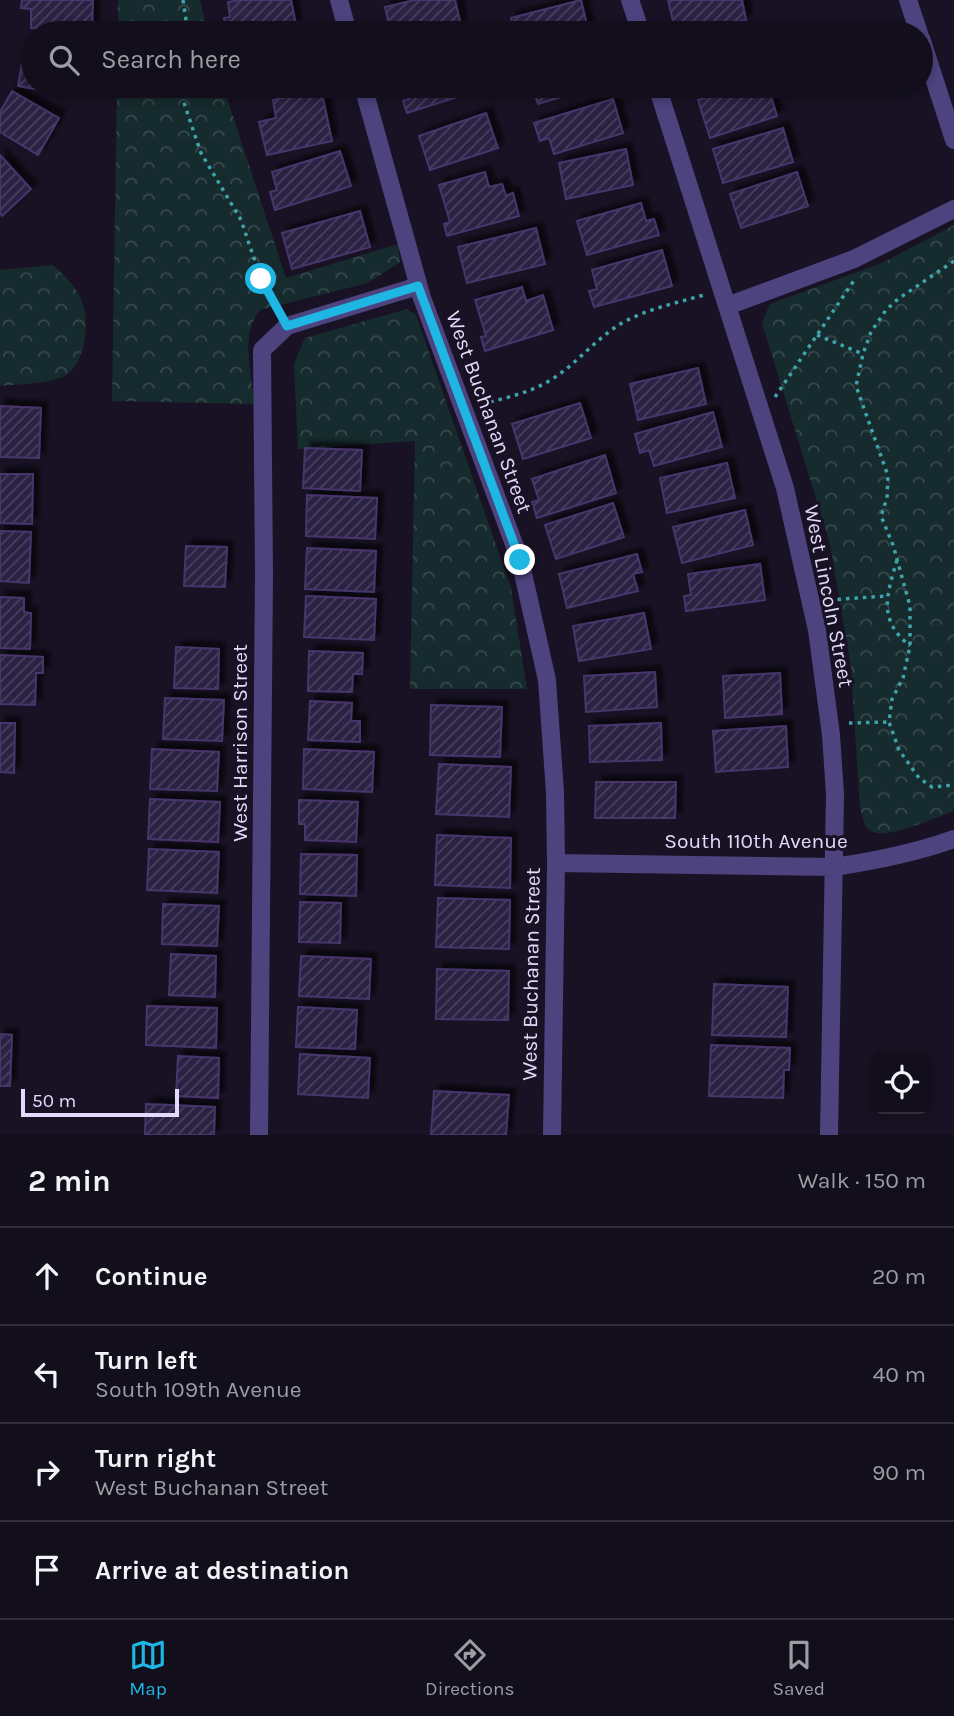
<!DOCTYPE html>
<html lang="en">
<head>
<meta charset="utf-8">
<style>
  body { margin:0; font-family:Karla,sans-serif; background:#1b1724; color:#f1f3f6 }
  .controls { position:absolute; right:21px; bottom:21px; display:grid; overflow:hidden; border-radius:14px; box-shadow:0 4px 10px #0003 }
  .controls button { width:63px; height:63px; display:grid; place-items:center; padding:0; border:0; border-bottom:2px solid #312e3a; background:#120e1b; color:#f1f3f6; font:35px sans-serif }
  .scale { position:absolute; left:21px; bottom:18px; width:158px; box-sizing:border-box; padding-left:7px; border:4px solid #e2dafa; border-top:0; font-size:19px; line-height:24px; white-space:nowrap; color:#e2dafa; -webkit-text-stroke:5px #181224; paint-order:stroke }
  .stop { position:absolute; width:21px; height:21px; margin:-16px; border:5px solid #1eb6e3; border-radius:50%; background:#fff }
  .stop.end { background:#1eb6e3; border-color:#fff; box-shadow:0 2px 7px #0008 }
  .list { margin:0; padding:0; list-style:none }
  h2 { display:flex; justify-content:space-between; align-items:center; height:91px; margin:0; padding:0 28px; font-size:30px }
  h2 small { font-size:23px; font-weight:400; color:#9c9ca3 }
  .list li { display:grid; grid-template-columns:46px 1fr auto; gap:21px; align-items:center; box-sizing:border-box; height:98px; padding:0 28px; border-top:2px solid #312e3a }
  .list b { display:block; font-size:26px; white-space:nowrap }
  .list p { margin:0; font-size:23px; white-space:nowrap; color:#9c9ca3 }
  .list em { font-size:23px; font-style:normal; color:#9c9ca3 }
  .icon { flex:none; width:38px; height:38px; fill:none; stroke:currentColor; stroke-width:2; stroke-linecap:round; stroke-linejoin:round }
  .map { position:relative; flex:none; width:954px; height:1135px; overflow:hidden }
  .search { position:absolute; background:#120e1b; box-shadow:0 4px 10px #0003; left:21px; right:21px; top:21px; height:77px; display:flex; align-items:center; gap:18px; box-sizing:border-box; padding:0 24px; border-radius:38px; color:#9c9ca3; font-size:26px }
  .sheet { height:483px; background:#120e1b }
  nav { display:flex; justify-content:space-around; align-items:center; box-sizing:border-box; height:98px; border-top:2px solid #312e3a; background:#120e1b; font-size:19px; color:#9c9ca3 }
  nav a { display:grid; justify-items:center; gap:4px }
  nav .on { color:#1eb6e3 }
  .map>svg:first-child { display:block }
  .park { fill:url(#park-crowns) }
  .building { fill:url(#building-hatch); stroke:#47356c; stroke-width:2; filter:url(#shadow) }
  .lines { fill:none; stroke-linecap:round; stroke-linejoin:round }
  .path { stroke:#3fa3aa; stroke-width:3.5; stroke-dasharray:3.5 5; stroke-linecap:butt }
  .minor { stroke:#4d437e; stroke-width:18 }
  .route { stroke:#1eb6e3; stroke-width:9 }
  .labels { text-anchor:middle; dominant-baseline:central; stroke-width:6; stroke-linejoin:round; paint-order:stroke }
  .street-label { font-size:21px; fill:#e2dafa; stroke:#181224 }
</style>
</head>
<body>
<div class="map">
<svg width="954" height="1135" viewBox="0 0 954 1135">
  <defs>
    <pattern id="park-crowns" width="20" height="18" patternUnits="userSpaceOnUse" patternTransform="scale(1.75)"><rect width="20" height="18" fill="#162b2e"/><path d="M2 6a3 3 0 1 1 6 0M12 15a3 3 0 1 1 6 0" fill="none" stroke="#38494d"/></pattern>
    <pattern id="building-hatch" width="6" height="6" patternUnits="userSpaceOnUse" patternTransform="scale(1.75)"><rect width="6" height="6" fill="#2c2043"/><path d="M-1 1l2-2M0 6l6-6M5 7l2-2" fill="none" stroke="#4a405f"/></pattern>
    <filter id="shadow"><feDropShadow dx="6" dy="-6" stdDeviation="2" flood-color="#0009"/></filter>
  </defs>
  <rect width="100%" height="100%" fill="#181224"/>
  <path class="park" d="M118 0H200L208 33H118Z
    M117 86H223L286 278 398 244 400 262 368 283 260 310C240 334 251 376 255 404L112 401Z
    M954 225V811C937 816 881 844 868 829 864 825 862 814 860 808L851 667 830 544 762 323 770 304 884 262Z
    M53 265C65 276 78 288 83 304 90 326 85 369 60 378 44 384 18 384 0 386V270Z
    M407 309 416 315 511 588 527 689H410L415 441 298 449 294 364 305 338Z"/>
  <path class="building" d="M22 0H93L92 30 31 28V9L21 8Z
    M239 0H291L296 25 252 33H226L224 18 230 17 228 2Z
    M415 0H455L461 25 443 30V33H391L385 7Z
    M581 0 589 33H515L511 18Z
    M668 0H742L746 20 687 33H676Z
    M25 45 33 47V86H82L80 97 18 86Z
    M405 86H485L486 88 407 113 403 101 409 99Z
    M532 86H598L538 104Z
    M743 86H768L777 116 710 138 698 100Z
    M321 89 332 141 267 155 259 122 276 118 273 100Z
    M12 91 59 118 38 155 0 132V112Z
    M613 99 623 133 554 154 549 138 540 141 534 123Z
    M486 113 498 148 430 170 419 136Z
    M783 128 793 162 723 183 713 149Z
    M626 149 633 185 566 199 559 163Z
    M340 151 351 186 275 210 270 192 277 190 272 172Z
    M0 155 31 189 2 216 0 213Z
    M485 172 489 187 502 184 506 196 513 193 519 216 447 236 444 224 450 222 439 185Z
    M797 172 808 206 741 228 730 194Z
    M641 203 646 221 654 219 659 235 587 255 577 221Z
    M360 211 370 247 292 269 282 233Z
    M536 228 545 264 467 283 458 247Z
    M662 250 672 286 594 307 589 291 597 289 592 270Z
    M522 287 526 301 543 295 553 330 485 351 481 337 486 336 475 300Z
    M698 368 706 404 638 420 630 384Z
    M580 403 591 438 523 459 512 424Z
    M0 406 41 408 39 458 0 457Z
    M713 412 722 447 654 466 649 450 640 453 635 434Z
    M305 448 362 450 360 491 303 488Z
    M605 455 616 493 537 518 532 502 539 500 532 479Z
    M727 463 735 498 667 513 660 478Z
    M0 474H33L32 524 0 523Z
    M307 495 377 498 375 539 306 536Z
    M613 503 624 537 556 559 545 525Z
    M745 510 753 545 682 563 673 527Z
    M0 531 31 532 29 583 0 581Z
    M186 546 227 547 225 587 184 586Z
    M307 548 376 551 374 592 305 589Z
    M637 554 642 572 633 574 638 591 567 608 559 574Z
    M760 564 765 600 686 611 684 596 691 595 688 574Z
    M306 596 376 599 374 640 304 637Z
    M0 597 24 598V612L31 613 30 649 0 648Z
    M644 613 651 649 579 661 573 626Z
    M176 647 219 649 218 689 174 688Z
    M309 651 363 653 362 674H353L352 692 308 691Z
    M0 655 43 657V673H36L35 705 0 704Z
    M655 672 657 707 586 712 584 676Z
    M780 673 782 714 725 718 723 676Z
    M165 698 224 700 222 741 163 739Z
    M310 701 352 703 351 721H360V742L308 740Z
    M431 705 502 707 500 757 430 755Z
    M0 723H15L14 773 0 772Z
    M661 723 662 760 590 762 589 726Z
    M786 726 788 767 716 772 713 731Z
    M152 749 219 752 217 791 150 789Z
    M304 749 374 752 372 792 303 789Z
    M439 764 511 767 509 817 436 814Z
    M596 782H676L675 818H595Z
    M150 799 220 802 218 842 148 839Z
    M299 800 358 802 356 842 305 840V824H299Z
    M437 835 511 838 510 888 435 885Z
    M149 849 219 852 217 893 147 890Z
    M301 854 357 855 356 896 300 894Z
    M438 898 510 900 509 949 436 947Z
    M300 902 341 903 340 943 299 942Z
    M163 904 219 906 217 946 162 944Z
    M171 954 216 956 215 997 169 995Z
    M301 956 371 959 369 999 299 996Z
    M437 969 509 971 508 1020 436 1019Z
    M714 984 788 987 786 1037 712 1035Z
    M147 1006 217 1008 216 1048 146 1045Z
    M298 1007 357 1010 355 1049 296 1047Z
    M0 1034 12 1035 10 1086H0Z
    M711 1045 790 1048 789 1070H784L783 1098 709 1096Z
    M300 1054 370 1058 368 1098 298 1094Z
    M178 1056 219 1058 218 1098 176 1096Z
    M434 1091 509 1095 506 1135H431Z
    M146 1104 215 1107 214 1135H145Z"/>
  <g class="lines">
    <path class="path" d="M183 0 188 33
      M184 86 183 100 201 153 241 220 261 279 277 309
      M954 261 898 299 886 310 871 332 863 354 856 386 888 476 887 498 881 516 893 545 910 606V646L903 678 892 699 889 722 899 750 919 778 932 787 954 785
      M817 335 863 354
      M775 397 855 279
      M482 404C505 398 529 393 549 381 576 365 595 339 622 323 647 309 676 303 704 295
      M897 560C887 595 877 619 910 646
      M829 600 886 596
      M849 723 889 722"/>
    <path class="minor" d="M339 0 348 33
      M630 0 641 33
      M908 0 919 33
      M921 38 954 140
      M363 86 422 298 520 560 547 680 555 792 556 863 552 1135
      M657 86 785 488 817 630 831 735 835 794 829 1135
      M727 306 854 259 954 209
      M556 863 834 867C875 861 915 853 954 839
      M259 1135 264 575 262 350 287 326 418 286"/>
  </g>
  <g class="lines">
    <path class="route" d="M261 279 287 326 418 286 520 560"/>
  </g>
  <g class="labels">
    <g class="street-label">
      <text transform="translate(489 412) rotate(70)">West Buchanan Street</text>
      <text transform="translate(829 596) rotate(79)">West Lincoln Street</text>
      <text transform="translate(240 743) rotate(-90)">West Harrison Street</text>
      <text x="756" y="841">South 110th Avenue</text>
      <text transform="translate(531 974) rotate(-89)">West Buchanan Street</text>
    </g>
  </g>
</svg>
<div class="controls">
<button><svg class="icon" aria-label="locate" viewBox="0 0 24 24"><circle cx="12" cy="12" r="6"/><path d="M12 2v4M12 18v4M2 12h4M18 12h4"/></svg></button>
</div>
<div class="scale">50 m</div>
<div class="stop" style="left:261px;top:279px"></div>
<div class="stop end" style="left:520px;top:560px"></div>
<div class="search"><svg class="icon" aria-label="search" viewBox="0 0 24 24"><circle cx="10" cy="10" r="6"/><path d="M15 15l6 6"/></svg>Search here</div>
</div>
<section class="sheet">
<h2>2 min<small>Walk · 150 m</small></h2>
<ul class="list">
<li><svg class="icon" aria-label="ahead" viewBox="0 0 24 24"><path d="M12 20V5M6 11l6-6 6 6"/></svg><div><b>Continue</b></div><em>20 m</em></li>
<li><svg class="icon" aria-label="left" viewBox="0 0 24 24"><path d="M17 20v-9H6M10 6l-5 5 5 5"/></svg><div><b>Turn left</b><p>South 109th Avenue</p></div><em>40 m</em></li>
<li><svg class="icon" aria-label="right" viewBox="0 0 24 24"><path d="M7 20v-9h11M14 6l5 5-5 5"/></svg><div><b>Turn right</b><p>West Buchanan Street</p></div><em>90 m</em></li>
<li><svg class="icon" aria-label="arrive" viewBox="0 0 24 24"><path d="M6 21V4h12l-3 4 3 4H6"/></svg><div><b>Arrive at destination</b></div></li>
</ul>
</section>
<nav>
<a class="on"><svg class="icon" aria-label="map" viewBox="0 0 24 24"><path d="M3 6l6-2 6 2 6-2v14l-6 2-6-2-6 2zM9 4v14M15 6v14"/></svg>Map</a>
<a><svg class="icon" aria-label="directions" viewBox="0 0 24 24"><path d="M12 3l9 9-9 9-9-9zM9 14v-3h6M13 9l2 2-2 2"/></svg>Directions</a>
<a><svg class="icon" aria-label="saved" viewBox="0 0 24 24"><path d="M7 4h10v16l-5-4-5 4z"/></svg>Saved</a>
</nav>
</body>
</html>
